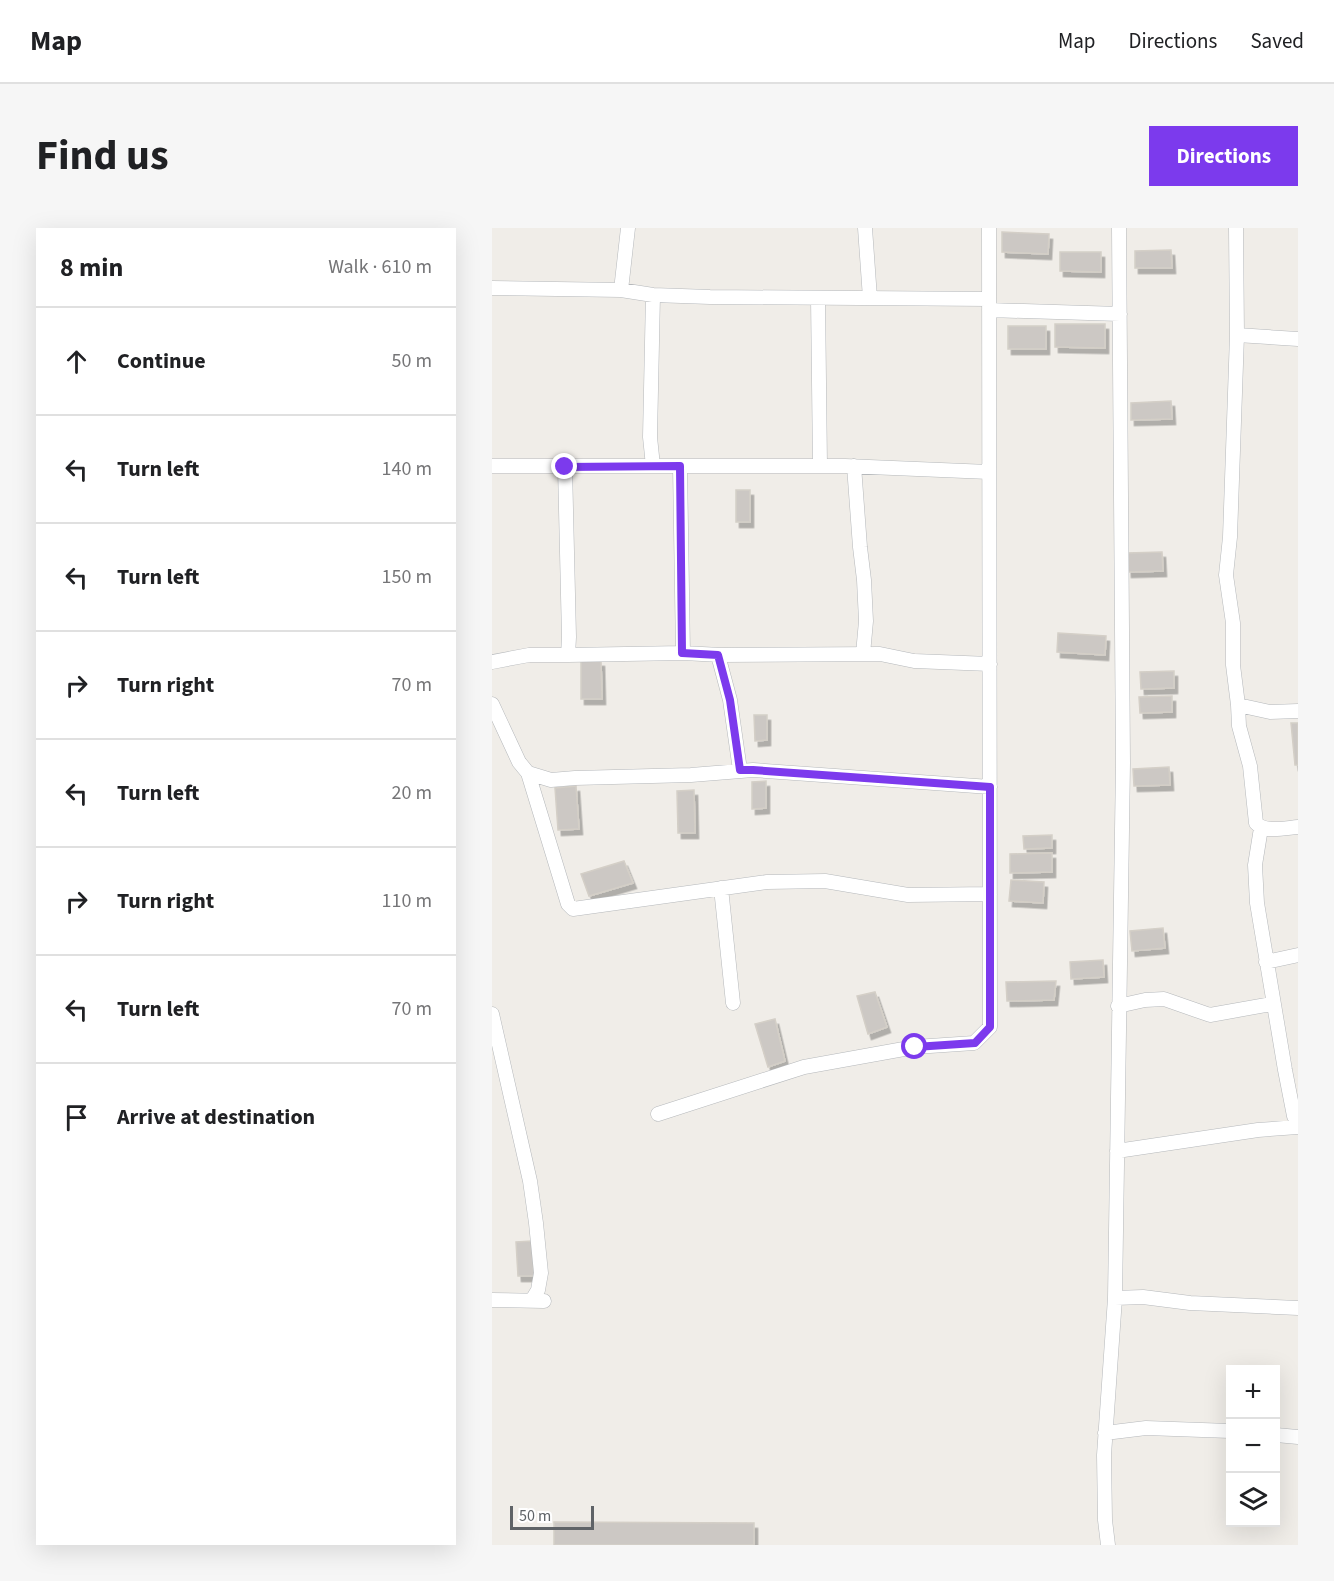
<!DOCTYPE html>
<html lang="en">
<head>
<meta charset="utf-8">
<style>
  body { margin:0; font-family:"Source Sans 3",sans-serif; background:#f6f6f6; color:#202124 }
  .controls { position:absolute; right:18px; bottom:18px; display:grid; overflow:hidden; border-radius:0px; box-shadow:0 6px 24px #0002 }
  .controls button { width:54px; height:54px; display:grid; place-items:center; padding:0; border:0; border-bottom:2px solid #e0e0e0; background:#fff; color:#202124; font:30px sans-serif }
  .scale { position:absolute; left:18px; bottom:15px; width:84px; box-sizing:border-box; padding-left:6px; border:3px solid #5f6367; border-top:0; font-size:16px; line-height:21px; white-space:nowrap; color:#5f6367; -webkit-text-stroke:4px #fff; paint-order:stroke }
  .stop { position:absolute; width:18px; height:18px; margin:-14px; border:4px solid #7c3aed; border-radius:50%; background:#fff }
  .stop.end { background:#7c3aed; border-color:#fff; box-shadow:0 2px 6px #0008 }
  .list { margin:0; padding:0; list-style:none }
  h2 { display:flex; justify-content:space-between; align-items:center; height:78px; margin:0; padding:0 24px; font-size:26px }
  h2 small { font-size:20px; font-weight:400; color:#757577 }
  .list li { display:grid; grid-template-columns:39px 1fr auto; gap:18px; align-items:center; box-sizing:border-box; height:108px; padding:0 24px; border-top:2px solid #e0e0e0 }
  .list b { display:block; font-size:22px; white-space:nowrap }
  .list em { font-size:20px; font-style:normal; color:#757577 }
  .icon { flex:none; width:33px; height:33px; fill:none; stroke:currentColor; stroke-width:2; stroke-linecap:round; stroke-linejoin:round }
  .map { position:relative; flex:none; width:806px; height:1317px; overflow:hidden; border-radius:0px }
  header { display:flex; align-items:center; gap:36px; box-sizing:border-box; height:84px; padding:0 30px; background:#fff; border-bottom:2px solid #e0e0e0 }
  header strong { font-size:28px }
  nav { display:flex; gap:33px; margin-inline-start:auto; font-size:21px }
  .intro { display:flex; align-items:center; justify-content:space-between; box-sizing:border-box; height:144px; padding:0 36px }
  h1 { margin:0; font-size:42px }
  .button { padding:15px 27px; border-radius:0px; background:#7c3aed; color:#fff; font-size:21px; font-weight:700 }
  main { display:flex; gap:36px; padding:0 36px }
  aside { flex:1; background:#fff; border-radius:0px; box-shadow:0 6px 24px #0002 }
  .map>svg:first-child { display:block }
  .building { fill:#ccc8c4; stroke:#d4cfc7; stroke-width:1.5; filter:url(#shadow) }
  .lines { fill:none; stroke-linecap:round; stroke-linejoin:round }
  .minor-casing { stroke:#b5b8bb; stroke-width:15 }
  .minor { stroke:#fff; stroke-width:14 }
  .route { stroke:#7c3aed; stroke-width:8 }
</style>
</head>
<body>
<header>
<strong>Map</strong>
<nav><a>Map</a><a>Directions</a><a>Saved</a></nav>
</header>
<div class="intro"><h1>Find us</h1><a class="button">Directions</a></div>
<main>
<aside>
<h2>8 min<small>Walk · 610 m</small></h2>
<ul class="list">
<li><svg class="icon" aria-label="ahead" viewBox="0 0 24 24"><path d="M12 20V5M6 11l6-6 6 6"/></svg><div><b>Continue</b></div><em>50 m</em></li>
<li><svg class="icon" aria-label="left" viewBox="0 0 24 24"><path d="M17 20v-9H6M10 6l-5 5 5 5"/></svg><div><b>Turn left</b></div><em>140 m</em></li>
<li><svg class="icon" aria-label="left" viewBox="0 0 24 24"><path d="M17 20v-9H6M10 6l-5 5 5 5"/></svg><div><b>Turn left</b></div><em>150 m</em></li>
<li><svg class="icon" aria-label="right" viewBox="0 0 24 24"><path d="M7 20v-9h11M14 6l5 5-5 5"/></svg><div><b>Turn right</b></div><em>70 m</em></li>
<li><svg class="icon" aria-label="left" viewBox="0 0 24 24"><path d="M17 20v-9H6M10 6l-5 5 5 5"/></svg><div><b>Turn left</b></div><em>20 m</em></li>
<li><svg class="icon" aria-label="right" viewBox="0 0 24 24"><path d="M7 20v-9h11M14 6l5 5-5 5"/></svg><div><b>Turn right</b></div><em>110 m</em></li>
<li><svg class="icon" aria-label="left" viewBox="0 0 24 24"><path d="M17 20v-9H6M10 6l-5 5 5 5"/></svg><div><b>Turn left</b></div><em>70 m</em></li>
<li><svg class="icon" aria-label="arrive" viewBox="0 0 24 24"><path d="M6 21V4h12l-3 4 3 4H6"/></svg><div><b>Arrive at destination</b></div></li>
</ul>
</aside>
<div class="map">
<svg width="806" height="1317" viewBox="0 0 806 1317">
  <defs>
    <filter id="shadow"><feDropShadow dx="3.5" dy="5.5" stdDeviation="0" flood-color="#0004"/></filter>
  </defs>
  <rect width="100%" height="100%" fill="#f0ede8"/>
  <path class="building" d="M510 4 557 6 556 26 510 24Z
    M679 22 680 40H643V23Z
    M568 24H609V44L568 43Z
    M563 96H613V120L563 119Z
    M516 98H554V121H516Z
    M679 173 680 191 639 192V175Z
    M244 262H258V294H244Z
    M670 324 671 343 636 344 635 325Z
    M566 405 614 408 613 427 565 424Z
    M89 433H109L110 471H89Z
    M682 443V460L649 461 648 444Z
    M680 468V484L648 485 647 469Z
    M262 487H275V512L263 513Z
    M799 495H806V537H803Z
    M677 539 678 557 642 558 641 541Z
    M274 553V580L260 581V554Z
    M84 558 87 601 66 602 63 560Z
    M202 562 203 605H186L185 563Z
    M560 607V620L532 621 531 608Z
    M560 625V644L518 645V626Z
    M132 633 141 655 97 668 89 646Z
    M519 652 552 654 551 675 517 673Z
    M671 700 673 720 640 723 638 703Z
    M611 732 612 749 579 751 578 734Z
    M564 753 562 772 515 773 514 754Z
    M383 764 395 799 376 806 365 768Z
    M283 791 293 833 276 839 263 796Z
    M40 1013 42 1048H26L24 1014Z
    M62 1294 262 1295V1317H62Z"/>
  <g class="lines">
    <defs>
      <path id="minor" d="M136 0 129 62 161 67 218 69 497 71
        M373 0 378 70
        M744 0 745 107 738 309 734 347 741 395V437L746 477 778 484 806 483
        M0 60 129 62
        M326 70 328 238
        M497 82 628 86
        M745 107 806 111
        M0 238H353L497 244
        M161 238 158 209 161 67
        M188 238 191 425
        M362 238 368 319 372 352 374 393 371 426
        M76 427 191 425 229 427 388 426 422 433 498 436
        M226 427 238 472 248 542
        M0 434 37 427H76L77 409 73 239
        M0 476 27 534 36 545 59 552 83 550 199 547 261 542 498 559
        M746 477 747 498 758 538 764 595C773 605 793 600 806 599
        M36 545 76 676 81 681 275 654 333 653 416 667 498 666
        M769 600 763 637 765 675 793 842 802 888 806 895
        M229 660 241 775
        M774 734 806 727
        M626 778 653 772 672 771 718 787 780 776
        M0 786 38 953 44 995 49 1045 46 1062 40 1072
        M166 886 312 839 423 819 482 815 498 799 497 0
        M625 923 766 902 806 899
        M623 1070 651 1069 698 1075 806 1080
        M0 1072 52 1073
        M613 1205 654 1200 738 1203
        M784 1207 806 1209
        M616 1317 613 1292 612 1227 623 1070 631 535 627 0"/>
    </defs>
    <use href="#minor" class="minor-casing"/>
    <use href="#minor" class="minor"/>
  </g>
  <g class="lines">
    <path class="route" d="M73 239 188 238 190 425 226 427 238 472 248 542H261C340 548 419 553 498 559V799L483 815 423 819"/>
  </g>
</svg>
<div class="controls">
<button>+</button>
<button>−</button>
<button><svg class="icon" aria-label="layers" viewBox="0 0 24 24"><path d="M12 4l9 5-9 5-9-5zM3 14l9 5 9-5"/></svg></button>
</div>
<div class="scale">50 m</div>
<div class="stop" style="left:423px;top:819px"></div>
<div class="stop end" style="left:73px;top:239px"></div>
</div>
</main>
</body>
</html>
